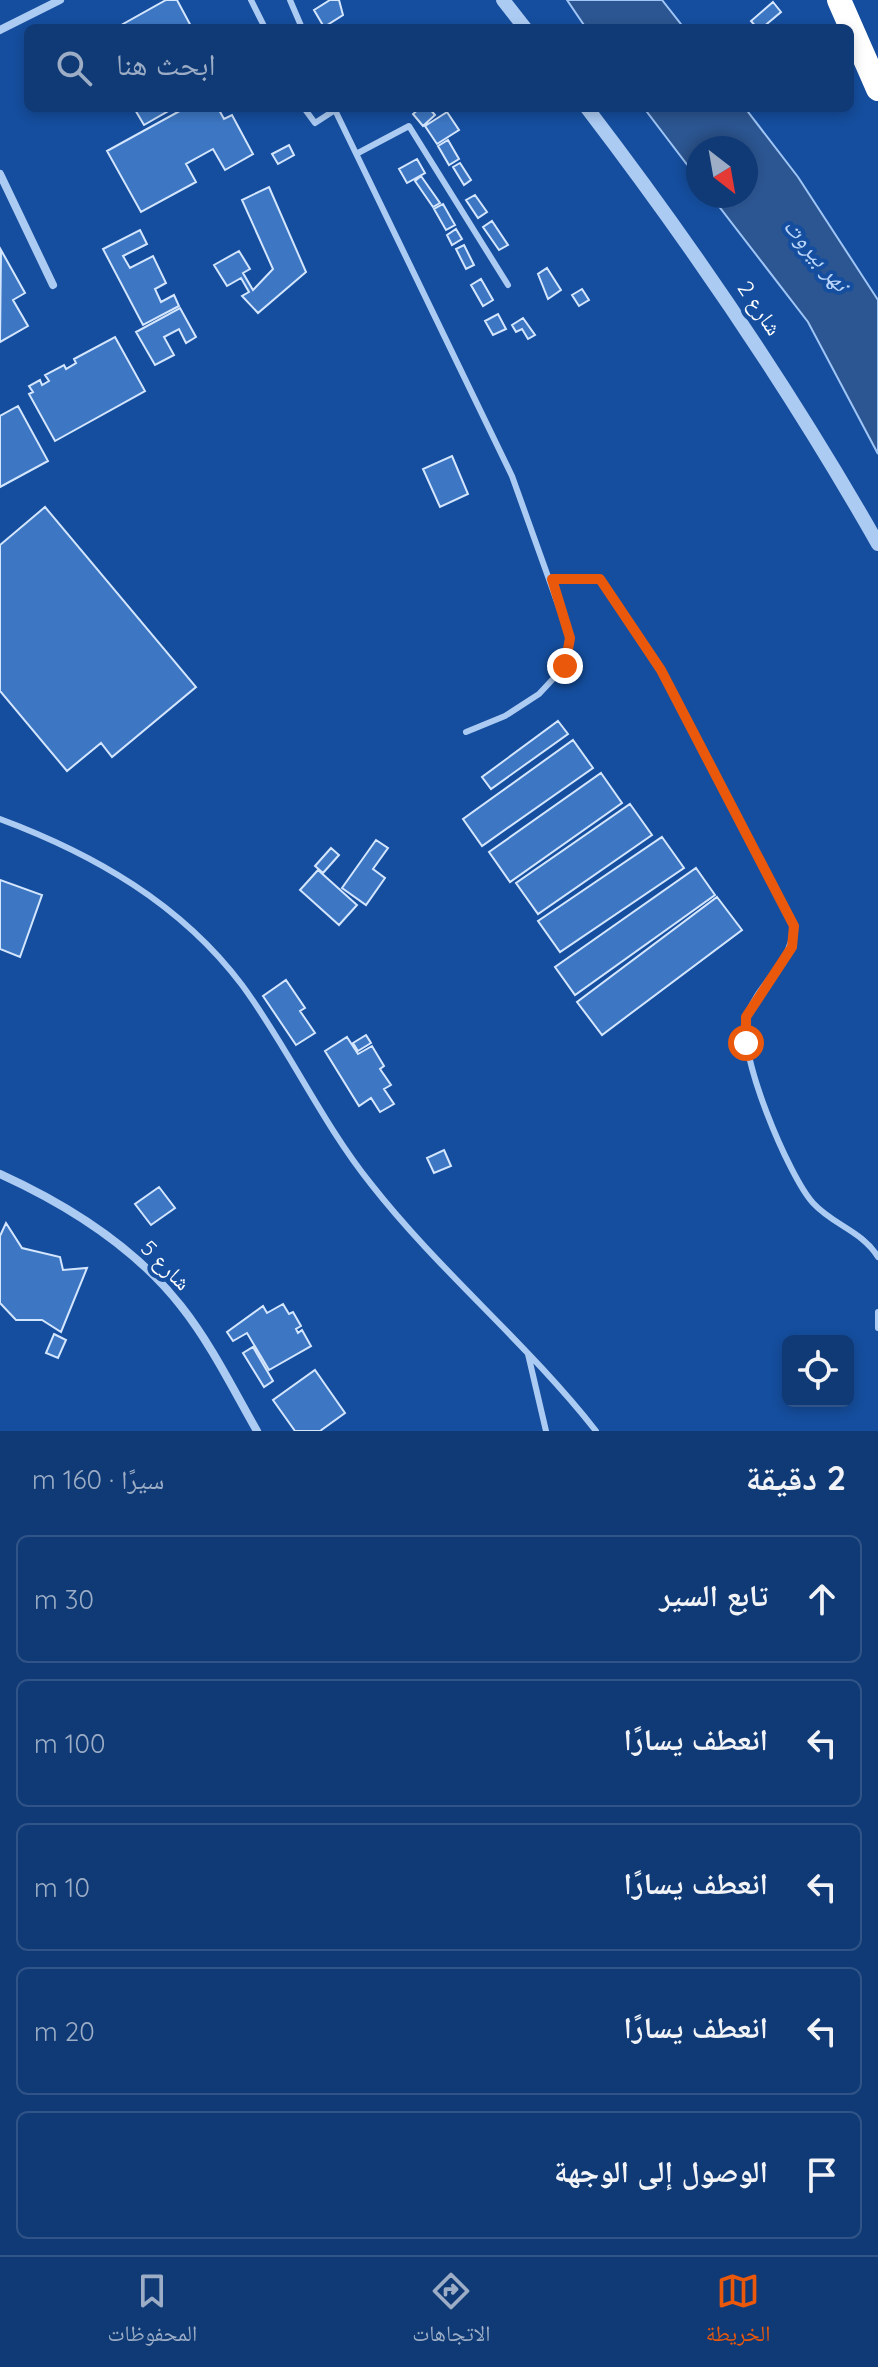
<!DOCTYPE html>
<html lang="ar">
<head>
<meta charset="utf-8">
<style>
  body { margin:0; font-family:Quicksand,"Noto Naskh Arabic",sans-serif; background:#19417b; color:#f1f3f6; direction:rtl }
  .controls { position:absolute; right:24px; bottom:24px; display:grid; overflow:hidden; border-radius:12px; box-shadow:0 4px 12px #0003 }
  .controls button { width:72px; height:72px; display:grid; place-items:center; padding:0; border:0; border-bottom:2px solid #305488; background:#103a76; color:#f1f3f6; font:40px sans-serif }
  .compass { position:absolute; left:686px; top:136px; width:72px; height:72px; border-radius:50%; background:#103a76; box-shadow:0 4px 12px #0003; rotate:149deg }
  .stop { position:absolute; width:24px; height:24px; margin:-18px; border:6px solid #ea580c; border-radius:50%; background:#fff }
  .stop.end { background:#ea580c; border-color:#fff; box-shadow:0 2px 8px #0008 }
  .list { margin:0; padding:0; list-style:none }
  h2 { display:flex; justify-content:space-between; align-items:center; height:104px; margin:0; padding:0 32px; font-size:34px }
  h2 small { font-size:26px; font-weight:400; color:#9cadc5 }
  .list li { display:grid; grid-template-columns:52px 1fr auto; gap:24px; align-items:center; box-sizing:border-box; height:128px; margin:0 16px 16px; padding:0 16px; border:2px solid #305488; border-radius:12px }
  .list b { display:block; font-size:30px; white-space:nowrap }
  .list em { font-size:26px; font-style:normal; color:#9cadc5 }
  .icon { flex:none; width:44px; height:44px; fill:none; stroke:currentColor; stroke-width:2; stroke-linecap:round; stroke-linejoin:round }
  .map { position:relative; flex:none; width:878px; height:1431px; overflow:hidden; direction:ltr }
  .search { position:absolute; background:#103a76; box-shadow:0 4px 12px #0003; left:24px; right:24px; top:24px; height:88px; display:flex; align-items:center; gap:20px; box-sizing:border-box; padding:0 28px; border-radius:12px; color:#9cadc5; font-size:30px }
  .sheet { height:824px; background:#103a76 }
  nav { display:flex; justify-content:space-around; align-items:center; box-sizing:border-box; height:112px; border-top:2px solid #305488; background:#103a76; font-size:22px; color:#9cadc5 }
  nav a { display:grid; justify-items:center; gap:4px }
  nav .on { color:#ea580c }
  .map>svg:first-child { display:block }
  .water { fill:#2c5691; stroke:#9fc5f6; stroke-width:2 }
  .building { fill:#3d77c4; stroke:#d4e6fd; stroke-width:2 }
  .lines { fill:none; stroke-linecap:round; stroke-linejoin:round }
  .service { stroke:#accbf3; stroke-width:6 }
  .minor { stroke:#accbf3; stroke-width:8 }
  .tertiary { stroke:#accbf3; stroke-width:14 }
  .motorway { stroke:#fff; stroke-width:24 }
  .route { stroke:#ea580c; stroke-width:10 }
  .labels { text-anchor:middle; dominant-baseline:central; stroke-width:8; stroke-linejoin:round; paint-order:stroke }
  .street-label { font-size:22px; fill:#fff; stroke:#154e9e }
  .water-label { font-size:24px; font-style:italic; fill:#b9d5fa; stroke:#154e9e }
</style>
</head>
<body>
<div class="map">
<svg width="878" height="1431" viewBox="0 0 878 1431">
  <rect width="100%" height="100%" fill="#154e9e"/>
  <path class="water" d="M567 0H662L684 28H586Z
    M644 108H745L798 177 878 300V454L808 322 711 196H746V148H698V179Z"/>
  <path class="building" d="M166 0H177L192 28H116Z
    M330 0H339L343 15 324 27 314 10Z
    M773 2 781 12 762 28H757L751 21Z
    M134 108H169L170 110 144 125Z
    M185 108H218L224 119 232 115 253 154 225 170 213 149 186 164 196 182 141 212 107 151Z
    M420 108H429L435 115 423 126 413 114Z
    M447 112 459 130 437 144 425 126Z
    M448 140 459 159 449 165 438 146Z
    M289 145 294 155 278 164 272 154Z
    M417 159 425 173 407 183 399 169Z
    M460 163 471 180 464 185 453 167Z
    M421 176 440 203 433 207 415 181Z
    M269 187 306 272 258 313 242 296 249 292 241 278 227 286 214 265 239 251 250 269 243 273 253 290 273 269 242 200Z
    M475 195 487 212 478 218 466 200Z
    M443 204 455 225 446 230 434 209Z
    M492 221 508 245 499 250 483 227Z
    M456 229 462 239 452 245 447 235Z
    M140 230 147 244 123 256 130 268 153 256 166 283 155 289 161 302 174 295 179 306 143 325 103 249Z
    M464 245 474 265 466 269 456 249Z
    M1 250 25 293 13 300 28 326 0 342Z
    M547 268 561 290 548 299 538 274Z
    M481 279 493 300 483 306 471 285Z
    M582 289 589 300 579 306 572 295Z
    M180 308 196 337 186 343 179 329 164 337 174 355 155 365 136 332Z
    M498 314 506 329 493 335 485 321Z
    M523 318 535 335 528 339 522 329 516 332 512 325Z
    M115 337 145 391 55 441 29 394 33 392 29 386 40 380 42 385 49 381 45 375 64 365 66 369 76 363 74 359Z
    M18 406 48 461 0 487V416Z
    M452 456 468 494 440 507 423 469Z
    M45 507 196 687 112 757 101 743 67 771 0 691V545Z
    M558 721 568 734 491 789 482 777Z
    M573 740 593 768 482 846 463 819Z
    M601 773 622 803 510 882 489 852Z
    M630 804 652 835 538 914 516 883Z
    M662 837 684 868 560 952 538 921Z
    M376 840 388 848 373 869 385 878 366 905 342 888Z
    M331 848 339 855 323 873 315 866Z
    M696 868 715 895 575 995 555 967Z
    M318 870 357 905 339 925 300 890Z
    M0 880 42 895 20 957 0 949Z
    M717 897 742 930 602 1035 577 1002Z
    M286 980 305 1008 300 1011 315 1033 296 1045 263 996Z
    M366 1035 371 1043 358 1051 353 1043Z
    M347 1037 358 1054 372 1046 384 1066 380 1069 391 1085 384 1089 394 1104 380 1112 371 1098 359 1106 325 1051Z
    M444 1150 451 1166 434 1173 427 1158Z
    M159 1187 175 1208 151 1225 135 1204Z
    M6 1223 22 1248 60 1257 63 1270 87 1268 61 1332 42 1320H16L0 1303V1236Z
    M283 1304 289 1314 293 1312 301 1326 296 1329 298 1333 302 1330 311 1346 269 1370 247 1333 233 1341 227 1332 263 1306 267 1313Z
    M54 1334 66 1340 58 1358 46 1353Z
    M253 1347 273 1381 264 1387 243 1353Z
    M315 1370 345 1413 320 1431H295L273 1400Z"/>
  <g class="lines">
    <path class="service" d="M251 0 265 28
      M290 0 302 28
      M304 108 315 123 335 110
      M334 108 512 476 570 638 565 666 539 694 505 716 466 732
      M358 153 409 126 508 285
      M552 579H600L661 670 794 926C790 967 759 981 747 1016 735 1049 789 1177 813 1203 833 1225 862 1231 878 1257
      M0 819C94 854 181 904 242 985 289 1049 322 1123 371 1184 440 1272 527 1343 596 1431
      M878 1312V1328
      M528 1354 546 1431"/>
    <path class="minor" d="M0 30 60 0
      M0 174 53 285
      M0 1174C68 1205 134 1246 181 1306 211 1344 233 1389 257 1431"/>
    <path class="tertiary" d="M503 0 525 28
      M587 108C694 248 791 391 878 544"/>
    <path class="motorway" d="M839 0 878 89"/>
  </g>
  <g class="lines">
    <path class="route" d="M565 666 570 638 552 579H600L661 670 794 926 792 947 746 1017V1043"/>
  </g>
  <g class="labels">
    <g class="street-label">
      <text transform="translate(760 308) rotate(56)">شارع 2</text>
      <text transform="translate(166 1265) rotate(45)">شارع 5</text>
    </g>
    <g class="water-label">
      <text transform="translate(817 254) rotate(50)">نهر بيروت</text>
    </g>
  </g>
</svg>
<div class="controls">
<button><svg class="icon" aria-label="locate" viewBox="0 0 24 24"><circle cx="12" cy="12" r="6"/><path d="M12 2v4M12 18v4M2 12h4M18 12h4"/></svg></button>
</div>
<svg class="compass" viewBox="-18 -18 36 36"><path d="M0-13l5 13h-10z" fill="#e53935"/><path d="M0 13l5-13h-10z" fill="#9cadc5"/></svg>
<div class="stop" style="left:746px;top:1043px"></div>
<div class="stop end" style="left:565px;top:666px"></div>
<div class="search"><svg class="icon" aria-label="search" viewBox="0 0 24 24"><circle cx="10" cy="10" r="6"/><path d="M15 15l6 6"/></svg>ابحث هنا</div>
</div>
<section class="sheet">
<h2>2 دقيقة<small>سيرًا · 160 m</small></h2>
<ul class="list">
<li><svg class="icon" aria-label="ahead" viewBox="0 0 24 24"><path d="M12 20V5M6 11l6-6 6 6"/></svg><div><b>تابع السير</b></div><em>30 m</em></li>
<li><svg class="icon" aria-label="left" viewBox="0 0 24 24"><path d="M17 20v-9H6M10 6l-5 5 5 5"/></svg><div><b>انعطف يسارًا</b></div><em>100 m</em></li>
<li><svg class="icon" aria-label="left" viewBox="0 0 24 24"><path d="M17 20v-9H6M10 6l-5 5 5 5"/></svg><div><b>انعطف يسارًا</b></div><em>10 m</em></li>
<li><svg class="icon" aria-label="left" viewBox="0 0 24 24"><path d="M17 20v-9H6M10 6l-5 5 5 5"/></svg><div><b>انعطف يسارًا</b></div><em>20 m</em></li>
<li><svg class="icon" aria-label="arrive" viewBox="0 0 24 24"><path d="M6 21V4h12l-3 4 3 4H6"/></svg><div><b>الوصول إلى الوجهة</b></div></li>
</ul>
</section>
<nav>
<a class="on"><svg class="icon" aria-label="map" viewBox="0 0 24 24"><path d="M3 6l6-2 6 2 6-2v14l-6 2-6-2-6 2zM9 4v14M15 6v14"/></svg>الخريطة</a>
<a><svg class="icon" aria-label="directions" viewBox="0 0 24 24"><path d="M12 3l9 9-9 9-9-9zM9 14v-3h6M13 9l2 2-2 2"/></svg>الاتجاهات</a>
<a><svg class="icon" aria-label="saved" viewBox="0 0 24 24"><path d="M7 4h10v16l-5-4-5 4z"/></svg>المحفوظات</a>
</nav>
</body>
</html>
